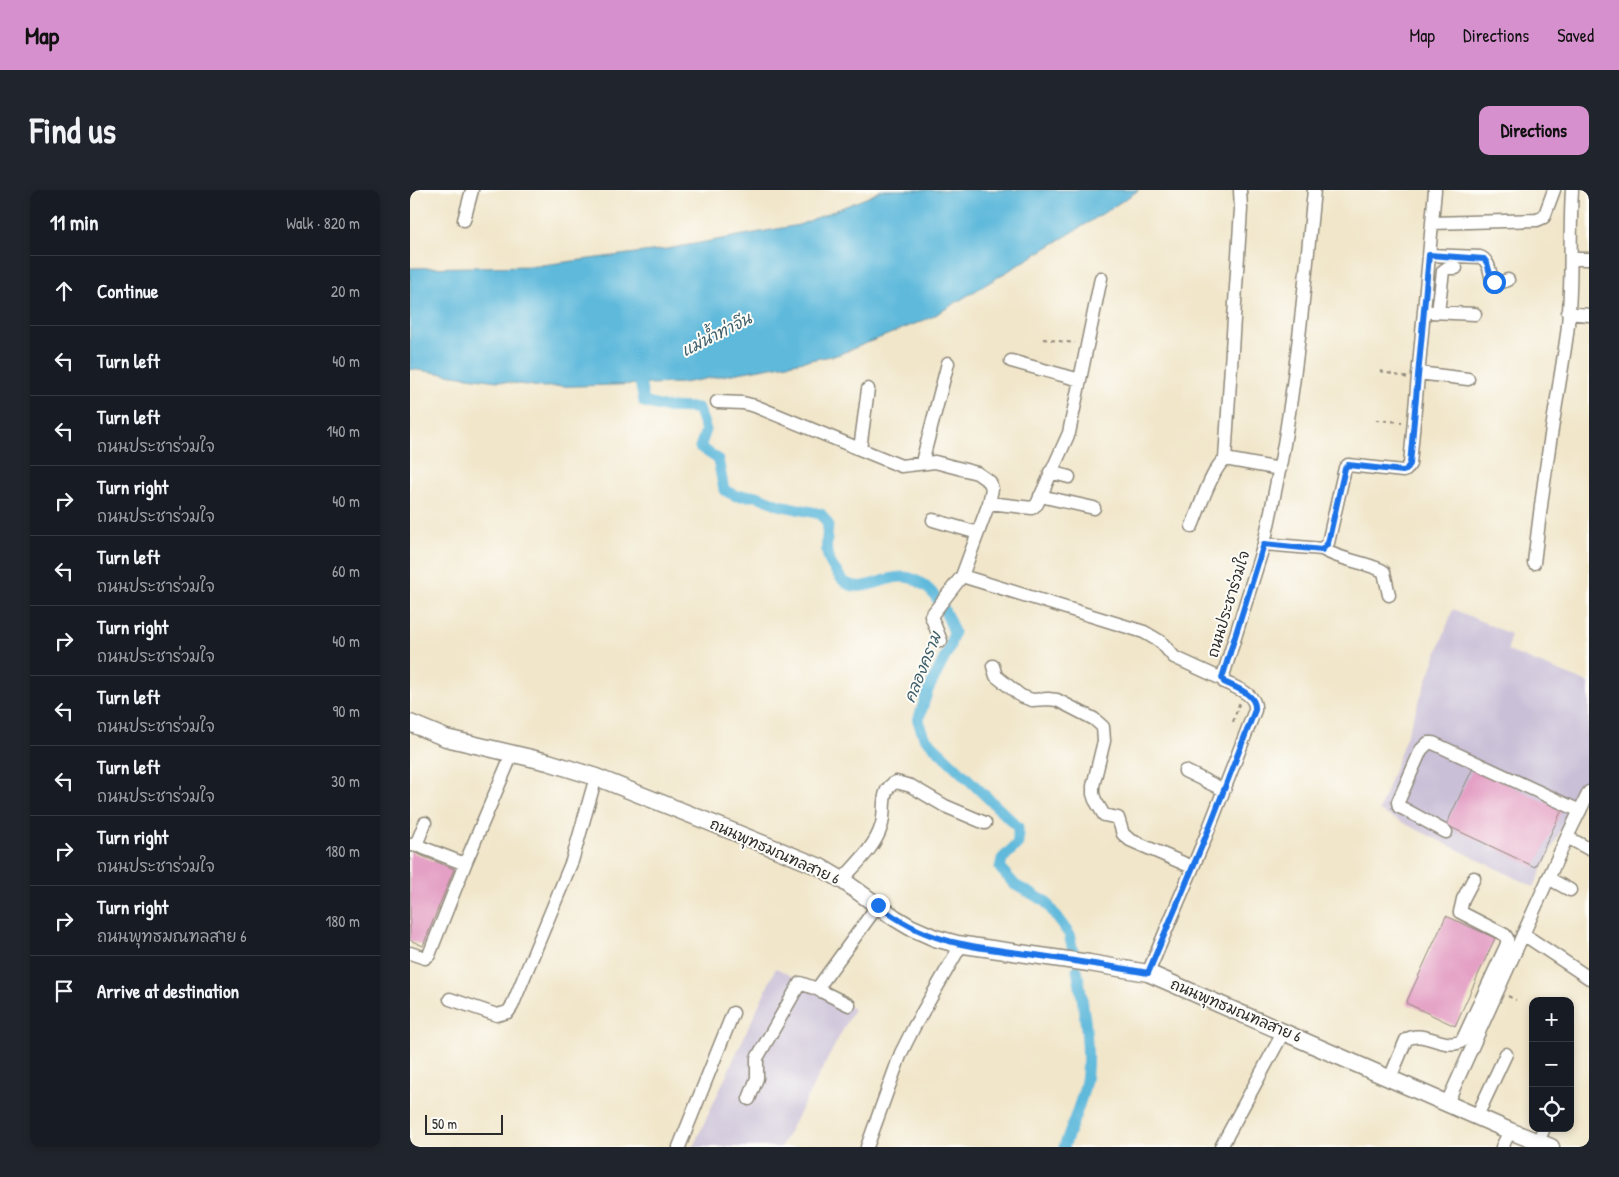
<!DOCTYPE html>
<html lang="en">
<head>
<meta charset="utf-8">
<style>
  body { margin:0; font-family:"Patrick Hand","Playpen Sans Thai",sans-serif; background:#20242c; color:#f1f3f6 }
  .controls { position:absolute; right:15px; bottom:15px; display:grid; overflow:hidden; border-radius:10px; box-shadow:0 2px 8px #0003 }
  .controls button { width:45px; height:45px; display:grid; place-items:center; padding:0; border:0; border-bottom:1px solid #363941; background:#171b24; color:#f1f3f6; font:25px sans-serif }
  .scale { position:absolute; left:15px; bottom:12px; width:78px; box-sizing:border-box; padding-left:5px; border:2px solid #2b2b2b; border-top:0; font-size:14px; line-height:18px; white-space:nowrap; color:#2b2b2b; -webkit-text-stroke:4px #fdfcf7; paint-order:stroke }
  .stop { position:absolute; width:15px; height:15px; margin:-11px; border:4px solid #1a73e8; border-radius:50%; background:#fff }
  .stop.end { background:#1a73e8; border-color:#fff; box-shadow:0 1px 5px #0008 }
  .list { margin:0; padding:0; list-style:none }
  h2 { display:flex; justify-content:space-between; align-items:center; height:65px; margin:0; padding:0 20px; font-size:21px }
  h2 small { font-size:16px; font-weight:400; color:#9ea1a6 }
  .list li { display:grid; grid-template-columns:32px 1fr auto; gap:15px; align-items:center; box-sizing:border-box; height:70px; padding:0 20px; border-top:1px solid #363941 }
  .list b { display:block; font-size:19px; white-space:nowrap }
  .list p { margin:0; font-size:16px; white-space:nowrap; color:#9ea1a6 }
  .list em { font-size:16px; font-style:normal; color:#9ea1a6 }
  .icon { flex:none; width:28px; height:28px; fill:none; stroke:currentColor; stroke-width:2; stroke-linecap:round; stroke-linejoin:round }
  .map { position:relative; flex:none; width:1179px; height:957px; overflow:hidden; border-radius:10px }
  header { display:flex; align-items:center; gap:30px; box-sizing:border-box; height:70px; padding:0 25px; background:#d690ce; color:#111 }
  header strong { font-size:24px }
  nav { display:flex; gap:28px; margin-inline-start:auto; font-size:18px }
  .intro { display:flex; align-items:center; justify-content:space-between; box-sizing:border-box; height:120px; padding:0 30px }
  h1 { margin:0; font-size:35px }
  .button { padding:12px 22px; border-radius:10px; background:#d690ce; color:#111; font-size:18px; font-weight:700 }
  main { display:flex; gap:30px; padding:0 30px }
  aside { flex:1; background:#171b24; border-radius:10px; box-shadow:0 2px 8px #0003 }
  .map>svg:first-child { display:block }
  .industrial { fill:#c9bfd7 }
  .water { fill:#5eb9db; stroke:#447283 }
  .lines { fill:none; stroke-linecap:round; stroke-linejoin:round }
  .canal { stroke:#5eb9db; stroke-width:11 }
  .building { fill:#e4a0c5 }
  .minor-casing { stroke:#8e887a; stroke-width:15 }
  .major-casing { stroke:#8e887a; stroke-width:19 }
  .path { stroke:#8e887a; stroke-width:2; stroke-dasharray:4 4; stroke-linecap:butt }
  .minor { stroke:#fff; stroke-width:12 }
  .major { stroke:#fff; stroke-width:16 }
  .route { stroke:#1a73e8; stroke-width:6 }
  .labels { text-anchor:middle; dominant-baseline:central; stroke-width:4; stroke-linejoin:round; paint-order:stroke }
  .street-label { font-size:15px; fill:#2b2b2b; stroke:#fdfcf7 }
  .water-label { font-size:16px; font-style:italic; fill:#3d5d69; stroke:#fdfcf7 }
</style>
</head>
<body>
<header>
<strong>Map</strong>
<nav><a>Map</a><a>Directions</a><a>Saved</a></nav>
</header>
<div class="intro"><h1>Find us</h1><a class="button">Directions</a></div>
<main>
<aside>
<h2>11 min<small>Walk · 820 m</small></h2>
<ul class="list">
<li><svg class="icon" aria-label="ahead" viewBox="0 0 24 24"><path d="M12 20V5M6 11l6-6 6 6"/></svg><div><b>Continue</b></div><em>20 m</em></li>
<li><svg class="icon" aria-label="left" viewBox="0 0 24 24"><path d="M17 20v-9H6M10 6l-5 5 5 5"/></svg><div><b>Turn left</b></div><em>40 m</em></li>
<li><svg class="icon" aria-label="left" viewBox="0 0 24 24"><path d="M17 20v-9H6M10 6l-5 5 5 5"/></svg><div><b>Turn left</b><p>ถนนประชาร่วมใจ</p></div><em>140 m</em></li>
<li><svg class="icon" aria-label="right" viewBox="0 0 24 24"><path d="M7 20v-9h11M14 6l5 5-5 5"/></svg><div><b>Turn right</b><p>ถนนประชาร่วมใจ</p></div><em>40 m</em></li>
<li><svg class="icon" aria-label="left" viewBox="0 0 24 24"><path d="M17 20v-9H6M10 6l-5 5 5 5"/></svg><div><b>Turn left</b><p>ถนนประชาร่วมใจ</p></div><em>60 m</em></li>
<li><svg class="icon" aria-label="right" viewBox="0 0 24 24"><path d="M7 20v-9h11M14 6l5 5-5 5"/></svg><div><b>Turn right</b><p>ถนนประชาร่วมใจ</p></div><em>40 m</em></li>
<li><svg class="icon" aria-label="left" viewBox="0 0 24 24"><path d="M17 20v-9H6M10 6l-5 5 5 5"/></svg><div><b>Turn left</b><p>ถนนประชาร่วมใจ</p></div><em>90 m</em></li>
<li><svg class="icon" aria-label="left" viewBox="0 0 24 24"><path d="M17 20v-9H6M10 6l-5 5 5 5"/></svg><div><b>Turn left</b><p>ถนนประชาร่วมใจ</p></div><em>30 m</em></li>
<li><svg class="icon" aria-label="right" viewBox="0 0 24 24"><path d="M7 20v-9h11M14 6l5 5-5 5"/></svg><div><b>Turn right</b><p>ถนนประชาร่วมใจ</p></div><em>180 m</em></li>
<li><svg class="icon" aria-label="right" viewBox="0 0 24 24"><path d="M7 20v-9h11M14 6l5 5-5 5"/></svg><div><b>Turn right</b><p>ถนนพุทธมณฑลสาย 6</p></div><em>180 m</em></li>
<li><svg class="icon" aria-label="arrive" viewBox="0 0 24 24"><path d="M6 21V4h12l-3 4 3 4H6"/></svg><div><b>Arrive at destination</b></div></li>
</ul>
</aside>
<div class="map">
<svg width="1179" height="957" viewBox="0 0 1179 957">
  <rect width="100%" height="100%" fill="#fdfcf7"/>
  <filter id="ink" filterUnits="userSpaceOnUse"><feTurbulence type="fractalNoise" baseFrequency=".02" numOctaves="2"/><feDisplacementMap in="SourceGraphic" scale="10" xChannelSelector="R" yChannelSelector="G"/><feConvolveMatrix kernelMatrix="1 2 1 2 8 2 1 2 1" color-interpolation-filters="sRGB"/></filter>
  <filter id="wash" filterUnits="userSpaceOnUse"><feTurbulence type="fractalNoise" baseFrequency=".0096" numOctaves="4" result="noise"/><feDisplacementMap in="SourceGraphic" scale="20" xChannelSelector="R" yChannelSelector="G"/><feGaussianBlur stdDeviation="1.12" result="paint"/><feColorMatrix in="noise" values="0 0 0 0 0 0 0 0 0 0 0 0 0 0 0 0 0 1.4 0 .05"/><feComposite in="paint" operator="in"/></filter>
  <g filter="url(#wash)">
    <rect width="100%" height="100%" fill="#f1e6ca"/>
    <path class="industrial" d="M1043 419 1100 444 1098 461 1179 493V585L1167 605 1124 697 969 621Z
      M366 778 444 819 371 957H283Z"/>
    <path class="water" d="M471 0H729L681 31 522 127 427 165 273 193 131 197 0 179V78L125 76 257 59 389 35 461 6Z"/>
    <g class="lines">
      <path class="canal" d="M228 181 234 212 253 217 288 218 296 240 290 257 308 269 314 300 326 306H347L369 315 411 324 418 334C417 357 412 364 428 384 430 387 433 391 436 393 455 405 482 380 503 389 526 398 536 422 544 442L538 461 518 500 508 531 514 547 608 637V653L592 669 590 678 605 695 635 711 659 744 663 761
        M654 957C661 937 670 916 675 895 682 867 673 809 667 780"/>
    </g>
    <g id="blocks">
      <path class="building" d="M1063 578 1152 620 1125 677 1036 635Z
        M0 661 44 679 13 756 0 750Z
        M1036 726 1085 748 1045 836 996 813Z"/>
    </g>
  </g>
  <g filter="url(#ink)">
    <use href="#blocks" fill-opacity="0" stroke="#8e887a" stroke-width="1"/>
    <g class="lines">
      <defs>
        <path id="minor" d="M830 0 831 19 815 269 870 279
          M54 30 62 0
          M1022 33 1127 30 1134 27 1144 0
          M1019 65 1070 67C1079 70 1080 82 1082 91L1088 93 1098 90
          M1161 69H1179
          M1021 122 1065 124
          M1028 122 1033 81 1037 78H1046
          M1158 123 1179 125
          M601 171 670 190
          M1008 183 1058 189
          M307 212 333 213 345 216 491 276 525 272 567 283 580 292 582 299 579 313 552 386 521 426 531 451
          M450 259 458 199
          M512 272 538 173
          M640 282 659 287
          M630 306 684 318
          M579 313 622 318 627 314 659 243 691 88
          M523 330 568 343
          M782 336C789 320 802 278 815 269
          M854 354C862 317 870 280 876 242 889 162 896 81 904 0
          M912 359C930 370 952 371 971 380L974 382 979 405
          M1124 373C1128 339 1132 305 1137 272 1143 229 1151 187 1157 144 1163 96 1159 48 1162 0
          M552 386 734 442 751 452 764 467 812 489
          M583 476 586 486 611 506 622 510 638 509 647 510 684 529 693 537 694 551 683 596V604L685 610 694 625 708 628 713 644 720 650 782 677
          M775 581 814 600
          M1036 642 994 619 989 617 988 612 1011 560 1018 553H1023L1170 621
          M1157 647 1179 659
          M0 655H6L55 674
          M6 655 15 633
          M1138 688 1160 700
          M432 690C446 674 465 657 471 637 477 622 468 600 486 592L501 596 535 616 575 633
          M1113 744 1179 788
          M0 763 15 768 19 765 55 674 102 564
          M738 783 796 646 845 520C847 504 826 498 814 492L812 489 854 354 912 359 918 353 935 278 938 275 993 281 996 280 1000 274 1025 0
          M407 799 468 715
          M40 809 87 825 98 822 102 816 162 671 186 587
          M980 888 996 850C1012 838 1035 861 1052 851L1097 754V748L1095 745 1050 722 1053 709 1064 688
          M339 909 347 888V868L390 793 407 799 439 815
          M1037 913 1157 647 1179 602
          M1067 926 1096 864
          M1128 952 1134 938
          M269 957 323 823
          M457 957 491 863 504 837 551 755
          M811 957 874 841
          M1092 957 1100 941"/>
        <path id="major" d="M0 533 36 548 138 572 186 587 314 638 410 677 432 690 485 728 500 737 525 748 547 754 679 773 738 783 1100 941 1141 957"/>
      </defs>
      <use href="#minor" class="minor-casing"/>
      <use href="#major" class="major-casing"/>
      <path class="path" d="M633 149 665 153
        M970 181 998 188
        M966 230 992 232
        M823 532 830 511
        M1098 806 1106 810"/>
      <use href="#minor" class="minor"/>
      <use href="#major" class="major"/>
    </g>
  </g>
  <g class="lines" filter="url(#ink)">
    <path class="route" d="M468 715C518 755 564 757 625 765 663 771 701 776 738 783L796 646 845 520C847 504 826 498 814 492L812 488 854 354 912 360 918 353 935 278 938 275 993 281 996 280 1000 274 1019 65 1074 69 1077 73 1082 91 1084 92"/>
  </g>
  <g class="labels">
    <g class="street-label">
      <text transform="translate(818 414) rotate(-73)">ถนนประชาร่วมใจ</text>
      <text transform="translate(365 661) rotate(24)">ถนนพุทธมณฑลสาย 6</text>
      <text transform="translate(826 820) rotate(23)">ถนนพุทธมณฑลสาย 6</text>
    </g>
    <g class="water-label">
      <text transform="translate(306 144) rotate(-27)">แม่น้ำท่าจีน</text>
      <text transform="translate(512 477) rotate(-68)">คลองคราม</text>
    </g>
  </g>
</svg>
<div class="controls">
<button>+</button>
<button>−</button>
<button><svg class="icon" aria-label="locate" viewBox="0 0 24 24"><circle cx="12" cy="12" r="6"/><path d="M12 2v4M12 18v4M2 12h4M18 12h4"/></svg></button>
</div>
<div class="scale">50 m</div>
<div class="stop" style="left:1084px;top:92px"></div>
<div class="stop end" style="left:468px;top:715px"></div>
</div>
</main>
</body>
</html>
